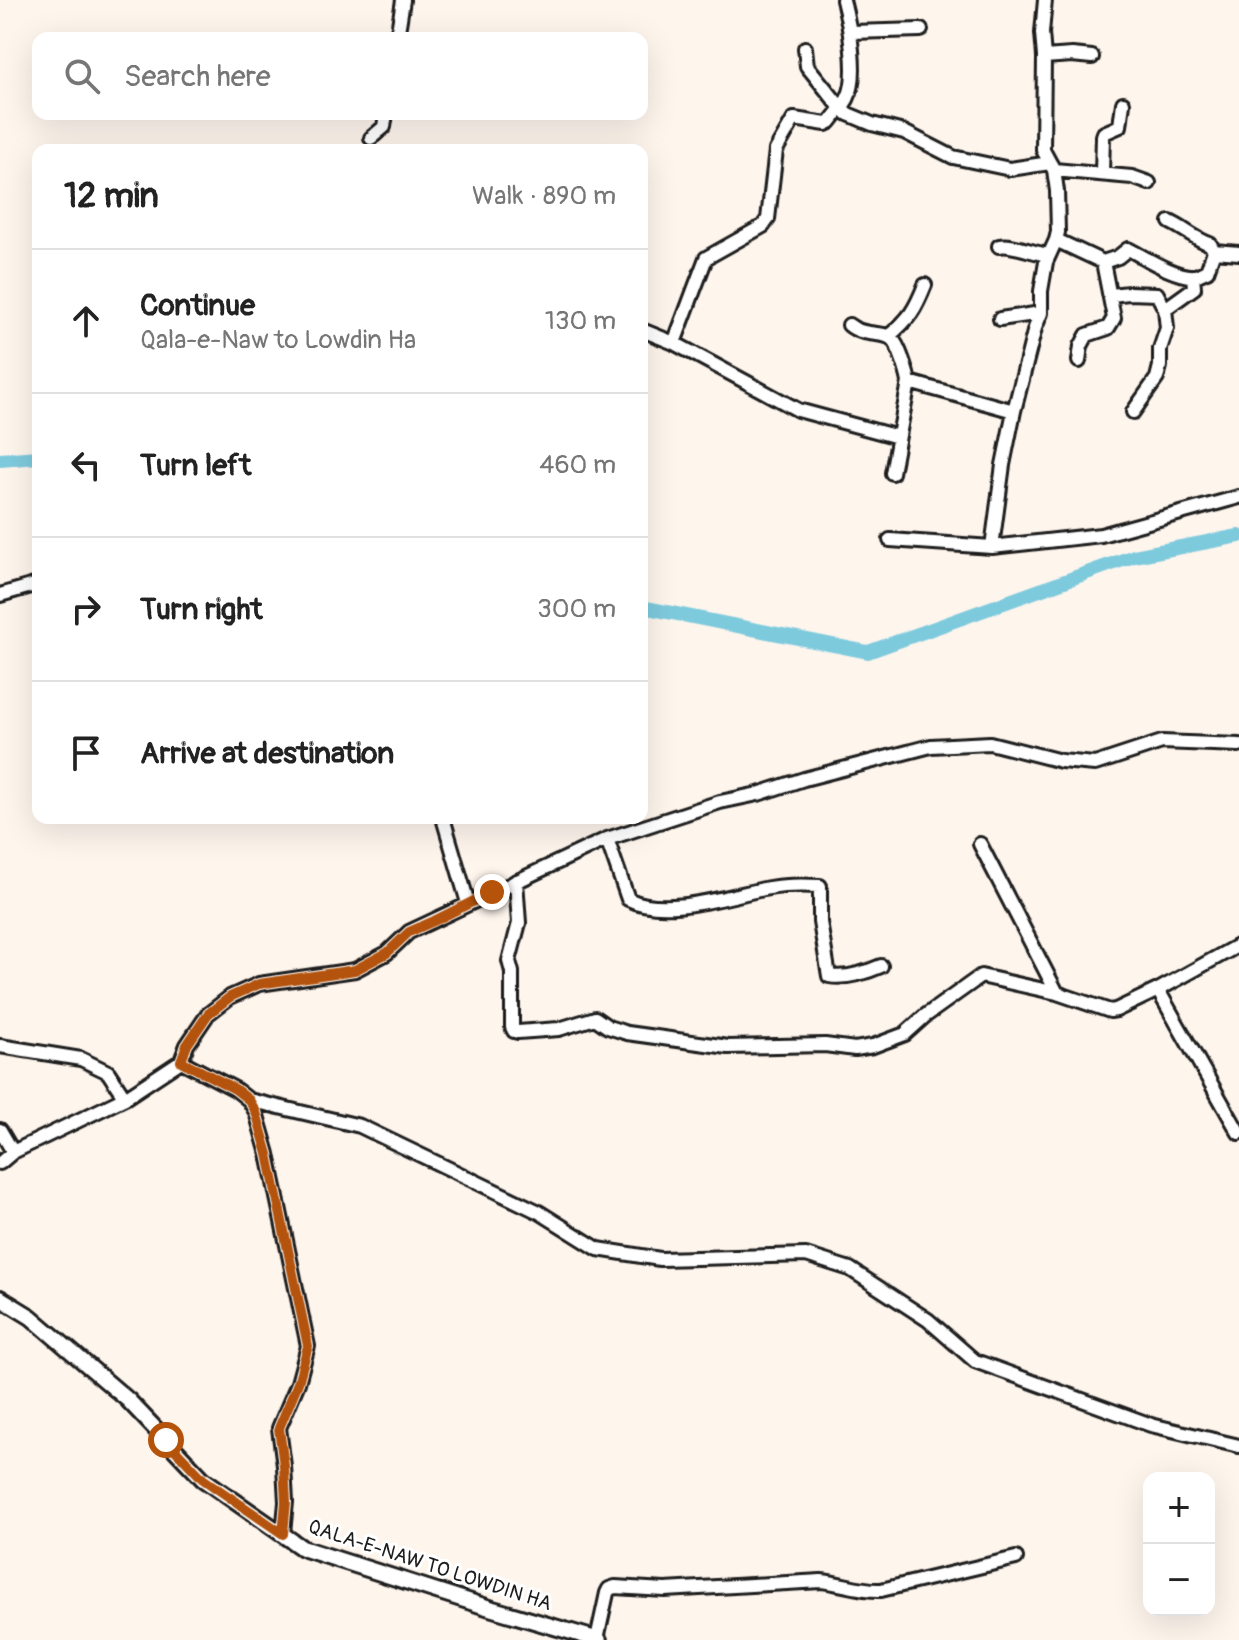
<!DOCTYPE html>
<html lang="en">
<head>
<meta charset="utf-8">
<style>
  body { margin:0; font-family:Pangolin,sans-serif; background:#f6f6f6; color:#222 }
  .controls { position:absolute; right:24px; bottom:24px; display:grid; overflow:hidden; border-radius:16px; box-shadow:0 8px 32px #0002 }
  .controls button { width:72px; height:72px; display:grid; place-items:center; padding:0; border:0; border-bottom:2px solid #e0e0e0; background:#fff; color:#222; font:40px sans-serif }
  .stop { position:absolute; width:24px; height:24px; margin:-18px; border:6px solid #b45309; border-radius:50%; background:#fff }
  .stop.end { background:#b45309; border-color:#fff; box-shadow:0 2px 8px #0008 }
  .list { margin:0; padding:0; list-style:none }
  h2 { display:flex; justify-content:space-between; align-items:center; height:104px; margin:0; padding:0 32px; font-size:34px }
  h2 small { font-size:26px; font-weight:400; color:#767676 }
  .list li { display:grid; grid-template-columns:52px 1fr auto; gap:24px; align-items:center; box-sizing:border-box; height:144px; padding:0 32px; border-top:2px solid #e0e0e0 }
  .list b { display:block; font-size:30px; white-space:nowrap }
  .list p { margin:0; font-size:26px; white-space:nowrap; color:#767676 }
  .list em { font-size:26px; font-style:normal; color:#767676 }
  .icon { flex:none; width:44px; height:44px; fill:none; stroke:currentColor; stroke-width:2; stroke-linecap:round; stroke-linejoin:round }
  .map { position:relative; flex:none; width:1239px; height:1640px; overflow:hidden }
  .search { position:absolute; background:#fff; box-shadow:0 8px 32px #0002; left:32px; top:32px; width:616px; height:88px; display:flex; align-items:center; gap:20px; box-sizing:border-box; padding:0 28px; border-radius:16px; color:#767676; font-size:30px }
  .panel { position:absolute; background:#fff; box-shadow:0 8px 32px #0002; left:32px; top:144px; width:616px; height:680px; border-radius:16px }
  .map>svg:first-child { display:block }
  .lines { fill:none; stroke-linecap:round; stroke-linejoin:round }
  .river { stroke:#7ecadd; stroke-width:14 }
  .minor-casing { stroke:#1c1c1c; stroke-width:18 }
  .major-casing { stroke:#1c1c1c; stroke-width:20 }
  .minor { stroke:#fff; stroke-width:12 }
  .major { stroke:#fff; stroke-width:14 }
  .route { stroke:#b45309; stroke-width:10 }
  .labels { text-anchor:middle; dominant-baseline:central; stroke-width:6; stroke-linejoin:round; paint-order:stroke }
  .street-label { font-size:20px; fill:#1c1c1c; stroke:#fff }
</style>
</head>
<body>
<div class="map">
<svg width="1239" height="1640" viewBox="0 0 1239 1640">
  <rect width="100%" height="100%" fill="#fef5ed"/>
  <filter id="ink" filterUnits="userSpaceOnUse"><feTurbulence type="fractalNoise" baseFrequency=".0125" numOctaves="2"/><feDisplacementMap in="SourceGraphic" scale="16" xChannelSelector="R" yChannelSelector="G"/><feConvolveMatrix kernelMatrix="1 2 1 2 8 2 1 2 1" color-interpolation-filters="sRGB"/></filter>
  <g filter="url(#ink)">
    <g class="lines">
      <path class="river" d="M0 460 38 457
        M642 607 868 652 1134 556 1239 536"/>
      <defs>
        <path id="minor" d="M843 0C849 23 859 76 848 97 847 101 843 104 841 108L848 114 872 124 904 132 953 157 1010 169 1050 163 1043 150 1044 57 1042 33 1045 0
          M851 32 921 30
          M397 38 403 0
          M1044 57 1072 55 1092 57
          M371 138 384 127 386 114
          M1054 170 1132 177 1149 183
          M1102 173 1103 136 1104 133 1120 126 1123 103
          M1170 222C1183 228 1197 240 1210 244L1214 251 1239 253
          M1056 240 1103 262 1118 257 1128 249C1144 257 1176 278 1195 276 1199 275 1203 272 1207 271L1214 251
          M999 246C1011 243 1033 253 1049 255
          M1111 295 1129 293 1157 294 1165 309 1167 328 1160 349V366L1157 378 1133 412
          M1165 309 1194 288 1193 276
          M1000 319 1041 313
          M849 325C863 337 884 331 892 339 899 345 907 372 909 382L892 473
          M642 330 674 343 798 410 898 437
          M889 336C910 318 915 310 925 285
          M674 343 706 258 763 226 768 219 776 150 794 119 826 124 830 122 841 108 807 66 805 48
          M1079 361 1081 346 1087 335 1108 328 1114 318 1103 262
          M909 382 1014 411
          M890 540 992 547 1101 535 1239 497
          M992 547 1003 465 1014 411 1035 328 1041 313V291L1046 262 1056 240 1058 232 1057 191 1054 170 1050 163
          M0 595 38 584
          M443 818 468 903
          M607 839 628 899C666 918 730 895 769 888 785 885 803 885 820 886V922L829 976C846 979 865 973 881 966
          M980 844 1057 993
          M516 881 519 923 509 961 512 972V1027L514 1031 518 1032 559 1029 595 1018 608 1027 627 1033 728 1047 825 1045 855 1049 873 1046 905 1034 925 1016 981 976 1057 993 1110 1011 1116 1010 1158 990 1239 945
          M1158 990 1239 1133
          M0 1046 81 1059 108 1072 125 1098
          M181 1061 235 1089 249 1100 256 1112 268 1154 308 1346 298 1383 279 1428 284 1466 286 1502 283 1534
          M249 1100 360 1126 539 1212 598 1249 660 1259 806 1255 850 1269 928 1320 975 1361 1151 1425 1239 1446
          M0 1130 13 1152
          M0 1163 13 1152 125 1098 181 1061 187 1045 208 1014 230 997 259 984 355 970 387 953 409 932 607 839 720 802 758 794 804 779 931 746 990 743 1061 761 1095 764 1162 742 1239 745
          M597 1639 607 1593 609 1589 615 1587 665 1590 821 1581C842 1583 860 1591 881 1590L1016 1558"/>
        <path id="major" d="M0 1298 31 1317 128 1400 203 1479 302 1548 493 1609 599 1640"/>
      </defs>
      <use href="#minor" class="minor-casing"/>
      <use href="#major" class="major-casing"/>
      <use href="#minor" class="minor"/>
      <use href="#major" class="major"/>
    </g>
  </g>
  <g class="lines" filter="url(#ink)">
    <path class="route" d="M166 1440 203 1479 283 1534 286 1502 284 1466 279 1428 298 1383 308 1346 268 1154 256 1112 249 1100 235 1089 181 1061 187 1045 208 1014 230 997 259 984 355 970 387 953 409 932 434 921 492 892"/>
  </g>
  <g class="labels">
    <g class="street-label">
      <text transform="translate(430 1565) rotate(18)">QALA-E-NAW TO LOWDIN HA</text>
    </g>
  </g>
</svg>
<div class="controls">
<button>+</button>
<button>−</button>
</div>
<div class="stop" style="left:166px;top:1440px"></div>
<div class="stop end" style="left:492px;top:892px"></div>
<div class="search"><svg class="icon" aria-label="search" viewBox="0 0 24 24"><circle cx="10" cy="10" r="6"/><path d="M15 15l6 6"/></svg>Search here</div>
<section class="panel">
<h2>12 min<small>Walk · 890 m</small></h2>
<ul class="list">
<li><svg class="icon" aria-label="ahead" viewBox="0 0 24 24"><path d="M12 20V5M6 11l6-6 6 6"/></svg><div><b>Continue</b><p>Qala-e-Naw to Lowdin Ha</p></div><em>130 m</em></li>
<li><svg class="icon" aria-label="left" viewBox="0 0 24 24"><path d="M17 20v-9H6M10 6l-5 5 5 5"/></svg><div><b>Turn left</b></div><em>460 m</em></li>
<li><svg class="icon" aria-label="right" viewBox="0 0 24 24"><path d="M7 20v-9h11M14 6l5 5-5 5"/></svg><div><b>Turn right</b></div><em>300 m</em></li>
<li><svg class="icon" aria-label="arrive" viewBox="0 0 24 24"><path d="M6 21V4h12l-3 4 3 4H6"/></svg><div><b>Arrive at destination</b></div></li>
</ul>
</section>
</div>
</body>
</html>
